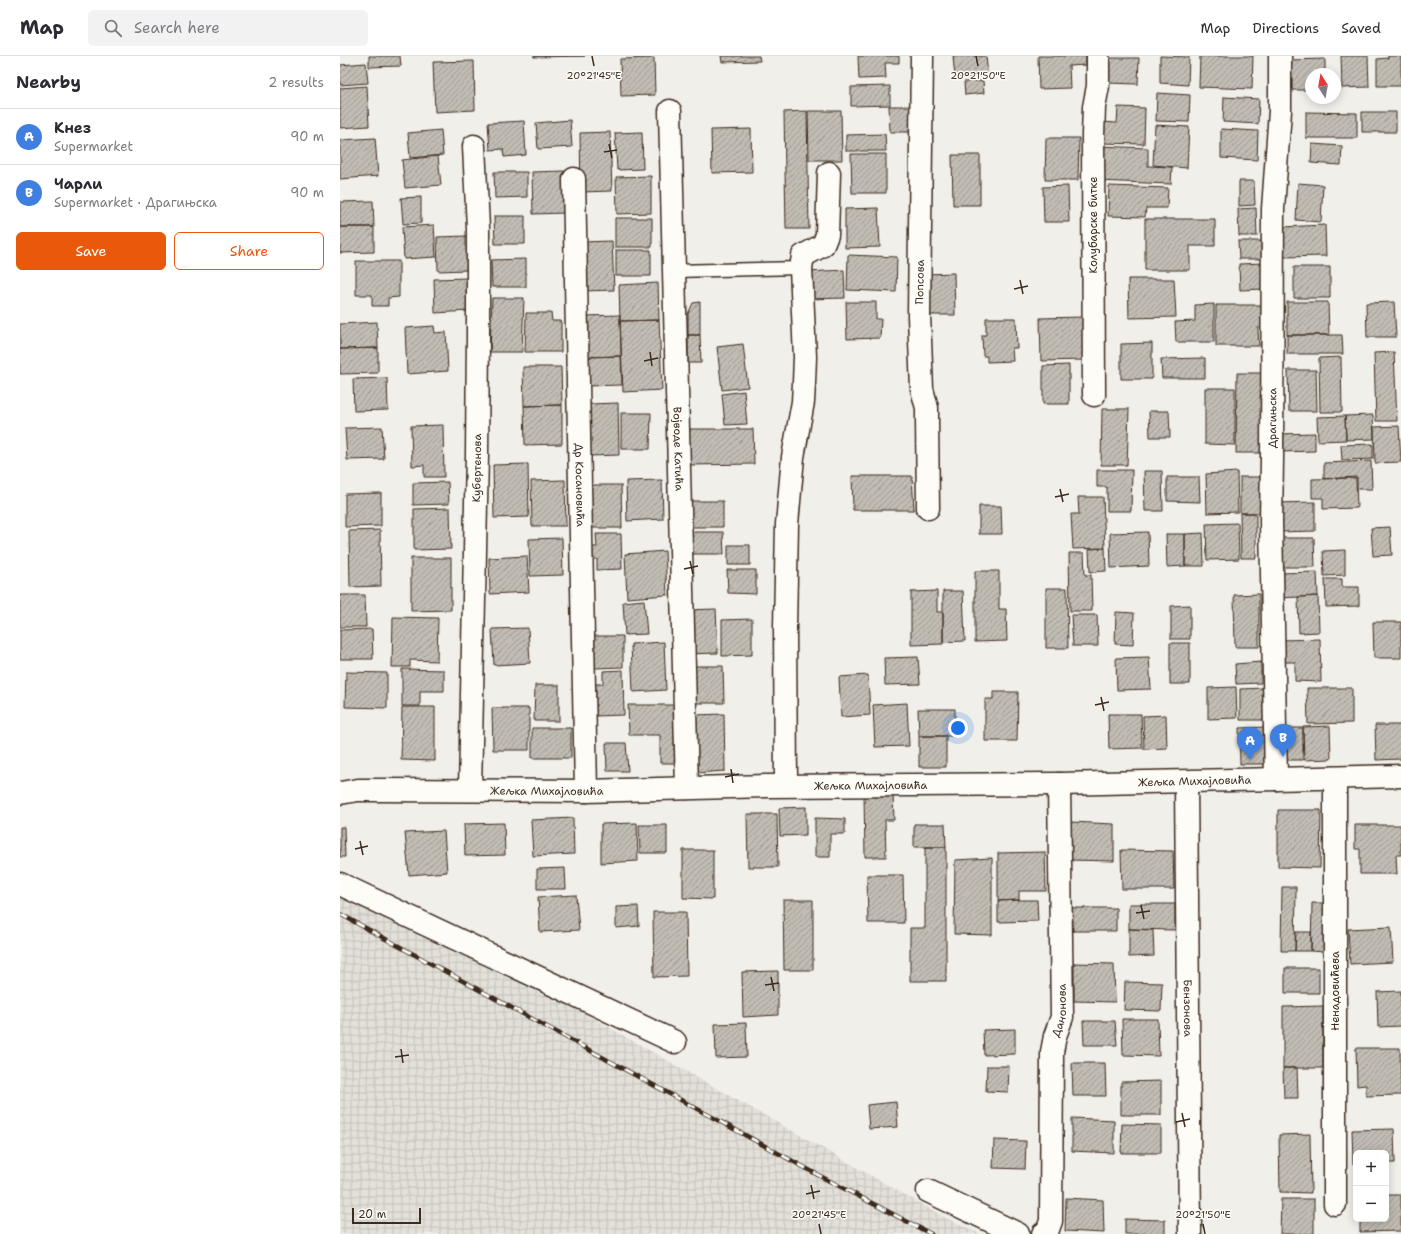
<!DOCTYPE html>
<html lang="en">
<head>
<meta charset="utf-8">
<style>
  body { margin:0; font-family:"Shantell Sans",sans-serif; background:#f2f2f3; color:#2b2b33 }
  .controls { position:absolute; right:12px; bottom:12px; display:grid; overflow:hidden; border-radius:6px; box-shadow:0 2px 10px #0003 }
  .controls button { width:36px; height:36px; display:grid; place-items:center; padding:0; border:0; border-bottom:1px solid #e1e1e2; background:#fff; color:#2b2b33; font:20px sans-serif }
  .compass { position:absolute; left:965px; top:12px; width:36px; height:36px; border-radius:50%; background:#fff; box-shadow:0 2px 10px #0003; rotate:349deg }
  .scale { position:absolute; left:12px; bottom:10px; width:69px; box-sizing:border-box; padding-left:4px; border:2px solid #3b2a1e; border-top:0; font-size:11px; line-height:14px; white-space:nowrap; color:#3b2a1e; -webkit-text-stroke:3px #fdfcf7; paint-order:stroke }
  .you { position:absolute; left:618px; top:672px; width:14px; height:14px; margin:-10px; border:3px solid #fff; border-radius:50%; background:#1a73e8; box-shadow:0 0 0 6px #1a73e833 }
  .badge { display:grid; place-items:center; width:26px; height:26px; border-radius:50%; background:#ea580c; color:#fff; font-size:13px; font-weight:700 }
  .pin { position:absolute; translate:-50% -33px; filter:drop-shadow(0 1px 2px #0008) }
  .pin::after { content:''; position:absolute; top:21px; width:14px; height:12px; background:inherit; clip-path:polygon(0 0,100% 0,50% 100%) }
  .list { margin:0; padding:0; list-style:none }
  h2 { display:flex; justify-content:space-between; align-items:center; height:52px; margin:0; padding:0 16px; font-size:17px }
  h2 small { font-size:13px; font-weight:400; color:#7c7c81 }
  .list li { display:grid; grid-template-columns:26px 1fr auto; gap:12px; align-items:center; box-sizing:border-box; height:56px; padding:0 16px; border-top:1px solid #e1e1e2 }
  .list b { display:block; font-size:15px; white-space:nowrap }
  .list p { margin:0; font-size:13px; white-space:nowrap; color:#7c7c81 }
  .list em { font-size:13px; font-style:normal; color:#7c7c81 }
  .actions { display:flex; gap:8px; padding:12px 16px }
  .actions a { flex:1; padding:9px 0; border:1px solid #ea580c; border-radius:6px; text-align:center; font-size:14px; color:#ea580c }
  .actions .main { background:#ea580c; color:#fff }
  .icon { flex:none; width:22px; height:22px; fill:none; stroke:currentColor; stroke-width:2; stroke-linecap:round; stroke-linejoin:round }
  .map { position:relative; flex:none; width:1061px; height:1178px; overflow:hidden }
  header { display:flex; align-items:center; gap:24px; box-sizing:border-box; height:56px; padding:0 20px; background:#fff; border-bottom:1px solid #e1e1e2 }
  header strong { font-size:19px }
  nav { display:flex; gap:22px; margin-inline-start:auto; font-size:14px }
  .search { width:280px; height:36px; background:#f2f2f3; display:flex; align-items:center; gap:10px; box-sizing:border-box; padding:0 14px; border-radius:6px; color:#7c7c81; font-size:15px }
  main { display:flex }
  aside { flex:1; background:#fff }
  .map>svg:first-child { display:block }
  .industrial { fill:url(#industrial-grid) }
  .building { fill:url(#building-hatch); stroke:#3b2a1e }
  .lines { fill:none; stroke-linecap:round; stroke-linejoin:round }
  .service-casing { stroke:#3b2a1e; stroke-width:15 }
  .minor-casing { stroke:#3b2a1e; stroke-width:25 }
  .service { stroke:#fdfcf7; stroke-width:12 }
  .minor { stroke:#fdfcf7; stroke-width:22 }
  .rail-casing { stroke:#3b2a1e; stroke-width:4.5 }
  .rail { stroke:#fdfcf7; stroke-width:3; stroke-dasharray:9; stroke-linecap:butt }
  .ticks { fill:none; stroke:#3b2a1e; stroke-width:1.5 }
  .labels { text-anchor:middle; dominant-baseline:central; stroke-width:3; stroke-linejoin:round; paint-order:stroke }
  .street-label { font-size:11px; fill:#3b2a1e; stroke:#fdfcf7 }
  .ticks-label { font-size:10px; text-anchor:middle; fill:#3b2a1e; stroke:#fdfcf7; stroke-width:3; stroke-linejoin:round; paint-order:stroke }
</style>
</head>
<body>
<header>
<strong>Map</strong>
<div class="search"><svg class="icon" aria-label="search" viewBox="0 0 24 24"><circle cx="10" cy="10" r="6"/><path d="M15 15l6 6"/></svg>Search here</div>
<nav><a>Map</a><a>Directions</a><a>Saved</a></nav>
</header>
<main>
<aside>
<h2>Nearby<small>2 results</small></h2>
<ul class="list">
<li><span class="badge" style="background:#3f7fe0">A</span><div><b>Кнез</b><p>Supermarket</p></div><em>90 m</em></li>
<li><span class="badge" style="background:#3f7fe0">B</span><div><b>Чарли</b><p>Supermarket · Драгињска</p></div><em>90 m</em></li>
</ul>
<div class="actions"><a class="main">Save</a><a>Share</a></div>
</aside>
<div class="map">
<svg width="1061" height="1178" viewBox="0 0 1061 1178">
  <defs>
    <pattern id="industrial-grid" width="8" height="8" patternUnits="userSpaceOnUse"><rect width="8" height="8" fill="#e3e0da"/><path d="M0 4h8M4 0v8" fill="none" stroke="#c4c0bb"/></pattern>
    <pattern id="building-hatch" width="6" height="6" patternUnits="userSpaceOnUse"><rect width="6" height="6" fill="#c1bcb4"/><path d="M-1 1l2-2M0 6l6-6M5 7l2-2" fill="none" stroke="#9e9992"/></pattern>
  </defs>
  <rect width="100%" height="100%" fill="#f1efea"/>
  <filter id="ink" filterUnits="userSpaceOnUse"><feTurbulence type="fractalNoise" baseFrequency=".025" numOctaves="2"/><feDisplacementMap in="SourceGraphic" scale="8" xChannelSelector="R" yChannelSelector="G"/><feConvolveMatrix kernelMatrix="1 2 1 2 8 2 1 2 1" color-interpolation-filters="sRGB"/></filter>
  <g filter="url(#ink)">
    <path class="industrial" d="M0 819 604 1161 641 1178H0Z"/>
    <path class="building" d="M29 0H60L61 10 29 11Z
      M193 0H245L194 1Z
      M381 0H419L420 5 382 6Z
      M518 0H559V7H545L546 22 519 23Z
      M613 0H646L648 20 615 22Z
      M698 0H746V9L729 10 730 32 699 33Z
      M820 0 849 1 848 29 820 27Z
      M860 0H913L912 33 859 31Z
      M1001 0H1028L1029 31 1002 32Z
      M1048 0H1061V30H1037V3L1048 2Z
      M314 2 315 39 281 40 280 3Z
      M767 2H799L798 28 767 27Z
      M985 3V18H971V34H950V4Z
      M134 5 135 54 95 56 93 6Z
      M26 7 28 27 0 29V9Z
      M643 25 644 37 625 39 624 26Z
      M27 30 29 70 0 72V32Z
      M550 30V49L511 50V31Z
      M817 37 850 39 849 66 816 65Z
      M884 41 919 43 918 68 883 66Z
      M549 50H571V76H550Z
      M778 51 805 52 804 88 760 87 761 66 777 67Z
      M467 55 469 173H446L444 56Z
      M468 55H501L502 104H469Z
      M966 56 1017 57V82H966Z
      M1022 56H1056V76H1022Z
      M230 64 232 91 198 93 196 67Z
      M184 65 186 99 164 101 163 93 150 94 148 67Z
      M815 69 849 71 847 112 813 109Z
      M411 73 412 116 372 117 371 74Z
      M881 73 918 75 917 104 881 102Z
      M101 74 103 99 70 102 68 77Z
      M270 76 272 135 241 136 240 77Z
      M302 76 303 113 277 114 275 77Z
      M545 78 546 95H506V79Z
      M35 82 38 120 0 123V84Z
      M706 82H739L738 124H705Z
      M972 88 1002 90 1001 109 971 107Z
      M759 90 808 92V110L832 111 831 128 757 125Z
      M511 98H546V137H512Z
      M612 99H640V149H613Z
      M98 100 101 129 65 132 62 104Z
      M224 115 225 157 193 158 192 116Z
      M154 116H187V141L155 142Z
      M311 120V157L277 158 276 121Z
      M899 125H914L915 149 899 150Z
      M958 127 983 129 981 166 956 164Z
      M728 130 729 166H704L703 131Z
      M769 130 828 132 827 152H806L805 161 768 160Z
      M81 141V167L63 168 61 142Z
      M33 145 34 171H0V146Z
      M538 152 540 191 505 192V153Z
      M916 152 917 180H899L898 153Z
      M154 160H185V188H155Z
      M275 162H312V191H275Z
      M805 163H875V190H850V214H805Z
      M94 169 96 201 64 203 62 171Z
      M985 169 986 200 943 201 942 171Z
      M0 171H34V196L0 197Z
      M127 180 128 214 98 215 97 181Z
      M272 185 274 234 244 235 242 186Z
      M898 185H924V203H899Z
      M276 194H311V220H276Z
      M508 199 557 201 556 236 507 234Z
      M186 203V231H152L151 204Z
      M16 205H59V241L48 242V250H32V239H16Z
      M922 207 923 233 900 234 899 208Z
      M954 211H990V242H954Z
      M504 214 505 242 469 243 468 216Z
      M614 217 615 259H587L586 218Z
      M127 222 129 255 95 257 94 223Z
      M788 223H834L836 261 789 262Z
      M318 227 319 264 280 265 279 229Z
      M152 242H184L182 296H150Z
      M360 246V279H348V258L353 247Z
      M506 246H536V263H541L540 282 507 283Z
      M947 246H988L989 279H947Z
      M1054 246 1056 281H1027L1026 247Z
      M874 248V286H836L835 266 855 265V249Z
      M876 249H924V272H918L919 290H876Z
      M186 257H211L212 265H221V296H185Z
      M280 259 281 300 245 301 244 260Z
      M744 261V304L701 305 700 262Z
      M646 262H676L677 292H672L673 305 647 306V300H643L642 279H646Z
      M319 264 322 334 283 336 280 265Z
      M37 266 38 292 0 293V268Z
      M94 270 95 277 106 276 108 315 67 318 65 272Z
      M348 279H360L361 307H348Z
      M947 279H1002L1003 298H947Z
      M812 287V323H781V288Z
      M403 288 408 331 382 334 377 291Z
      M38 292V317L0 318V293Z
      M1054 296 1057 365H1036L1034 297Z
      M281 300 282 329 246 330 245 301Z
      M1001 301 1002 356H980L979 302Z
      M865 302V322H822L821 303Z
      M729 309V348H703V310Z
      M183 311H221L222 349 184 350Z
      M948 314H976L977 355H949Z
      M897 317H927L926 397H896Z
      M47 322 48 354 14 355 13 323Z
      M865 332H895V389L865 388Z
      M404 335 407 368 385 369 382 338Z
      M278 347 279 399 250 400 249 348Z
      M222 349V388L185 389 184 350Z
      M762 353H789L787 409H761Z
      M809 355H829L830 381H810Z
      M281 357H311L310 393H281Z
      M1033 359 1034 383 1006 384 1005 360Z
      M1005 360 1006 384 978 385 977 361Z
      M103 369 104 421H84V409L72 410 71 370Z
      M1059 370 1061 406 1035 407 1034 371Z
      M42 371 44 403 7 404 5 372Z
      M348 373H413L414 408 349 409Z
      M975 377V395L939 396 938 378Z
      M1033 388V403L1002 404 1001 389Z
      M1031 405 1032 433H1017V421L984 423V407Z
      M188 408 189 461 154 462 153 409Z
      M757 414H792L791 455H767V431H757Z
      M804 415H822L823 455H805Z
      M897 416 898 456 867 457 866 418Z
      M512 420H572L574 454H513Z
      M827 421H859L860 446 827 445Z
      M900 421H924V457H900Z
      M1016 422 1017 452 983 453V442H972V423Z
      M225 424 226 470H192L191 425Z
      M322 424 323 463 287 465 286 425Z
      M108 426 109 448 73 449V427Z
      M251 429H281L282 472H252Z
      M41 437V470L5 471V438Z
      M738 441H763L765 492 733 493 731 458H739Z
      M351 445H383V471H350Z
      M975 446V475L938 476 937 447Z
      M639 450H661L662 478H639Z
      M110 452 111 493 74 494V453Z
      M900 457H916V502H901Z
      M898 467 899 503 867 504 866 468Z
      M1050 471 1052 499 1033 500 1031 472Z
      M40 474 41 530 10 531 9 475Z
      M351 476H383L384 498H351Z
      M808 476 809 510 771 512 770 477Z
      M863 477 864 510H845V478Z
      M256 478H281L282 513 257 514V503H251L250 491H257Z
      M826 478H845V510L827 511Z
      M222 482 223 519 190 520 189 483Z
      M936 482H974L975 511H937Z
      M388 489H410V509H388Z
      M765 492 766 515 750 516 749 493Z
      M1005 494V519L984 520 983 495Z
      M325 495 327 539 287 542 285 498Z
      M729 497H744L745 519H751L752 555H730Z
      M187 500 189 536 150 538 149 502Z
      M71 502H111V554L71 555Z
      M387 514H416V538L388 537Z
      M635 515H659V553H666L667 585 635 586Z
      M977 516 978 540 939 542V517Z
      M985 523H1002V531H1019V550L986 551Z
      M706 532H727L728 592H706Z
      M597 535V556H603V588L571 589V536Z
      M603 535H623L625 585 603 586Z
      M919 538V591H895L894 539Z
      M0 539H25L26 571H0Z
      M978 540 979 576 959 577 958 541Z
      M304 544 307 578 285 579 283 546Z
      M850 549V583H831V550Z
      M376 553 378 597 346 598 344 554Z
      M776 556 794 557 793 589 775 588Z
      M731 559H757L758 590H733Z
      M53 561 98 562 97 605 70 604V611H52Z
      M412 563V599L382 600V564Z
      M1033 566H1061V602H1034Z
      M188 572 190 607 154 609 152 573Z
      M32 573 33 603H0V574Z
      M253 580H283V611L254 612Z
      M980 583 981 626 955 625V606H941V584Z
      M324 586 326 634 293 636 291 588Z
      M830 587H850V628H830Z
      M578 601 580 628 545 629 544 602Z
      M809 601 811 633 777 634 776 602Z
      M921 606V627L896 628 895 608Z
      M349 610H383L384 647H349Z
      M62 613 104 614V635H80V650H62Z
      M283 614 284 659 256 660 254 628H263V615Z
      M6 616 47 617V652L5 651Z
      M528 619 530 659 501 661 499 621Z
      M195 629H219V665H194Z
      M896 631 897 662 868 663V632Z
      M924 632V664H900V633Z
      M967 632H1012V667L968 668Z
      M653 636H678L677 685H645V643H653Z
      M567 647 569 690 535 691 533 649Z
      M288 649H341L343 707H320V679H289Z
      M62 651H95V705L61 704Z
      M152 652H189V694H153Z
      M578 653H615V680H579Z
      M384 658 385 715 356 717 354 659Z
      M768 658H801L802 692 769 693Z
      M826 659 827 692 804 693 803 660Z
      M1035 669H1061V703L1036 704Z
      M990 670 991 703 964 704 963 671Z
      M927 671V708H900L899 672Z
      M192 672H231V702H192Z
      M940 672H963V704H940Z
      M579 680H606V711H579Z
      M266 687H286L288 715H267Z
      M524 739H553L554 764H545L546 801H525Z
      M466 751V779L440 780 439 752Z
      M938 754H981L980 812 938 811Z
      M407 758H437L438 811H408Z
      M233 762 234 798 193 800 191 764Z
      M475 762 505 763V778H490V801H475Z
      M730 766 774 768V805L729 804Z
      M164 767 165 799 125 800 124 768Z
      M297 767 298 805 261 807V768Z
      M574 768H605L606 791H574Z
      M299 769H327V797H300Z
      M1015 769H1061V799H1056L1057 818H1020V793H1015Z
      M0 771H4L5 801H0Z
      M104 775 107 816 69 819 65 777Z
      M585 791H606V925H570V872H585Z
      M343 794H373V843L343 842Z
      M781 794 833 795 834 833H782Z
      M705 796 706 835H679V844L658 845V797Z
      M652 802V879L614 878 615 804Z
      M225 812 226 833H197V813Z
      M527 819H563L564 867H528Z
      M942 831H956L955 895H941Z
      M236 839 239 874 200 876 198 841Z
      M443 844H473V914H444Z
      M679 844H697L698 865 658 866V845Z
      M972 847H985V896L971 895Z
      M789 848H835V874L789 873Z
      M298 850 299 870 276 872V851Z
      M732 852H776V875H732Z
      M313 856H346L347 920 314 921Z
      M1051 871 1053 906 1010 908 1008 873Z
      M789 873 813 874 814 900 789 901Z
      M956 876H971V895H955Z
      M734 907 774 908 775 946 734 945Z
      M945 912H979V937H945Z
      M438 915V959L403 961 402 916Z
      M785 926 822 927 821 955 784 954Z
      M1061 935V970L1038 971 1037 936Z
      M983 950V1012H943V951Z
      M782 963H818L819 1000 783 999Z
      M743 965H775L777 989H744Z
      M406 967 407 1001 376 1002 375 968Z
      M675 973V998L644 999 643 974Z
      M1016 992H1060L1061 1039 1026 1040V1029L1017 1030Z
      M732 1007H765L766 1040H733Z
      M647 1010H669L668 1036 646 1035Z
      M943 1012H957L958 1042H944Z
      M821 1025V1059H781V1026Z
      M556 1046 558 1071 529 1073 527 1049Z
      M732 1062 774 1064V1097L732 1095Z
      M782 1068 821 1069V1097H781Z
      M1054 1073 1055 1107H1046V1097H1016V1108H1013L1012 1074Z
      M970 1078 971 1137 940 1136 939 1079Z
      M654 1084 686 1085 685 1113 653 1112Z
      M1046 1139H1061V1175L1020 1176V1163H1046Z
      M726 1142 763 1144 764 1177 725 1175Z
      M941 1143H974V1178H940Z
      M785 1163 825 1164V1178H785Z"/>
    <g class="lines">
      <defs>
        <path id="service" d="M334 215 461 212"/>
        <g id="minor">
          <path d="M582 0 579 260 582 333 587 352V363L588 452"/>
          <path id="s1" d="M330 55 347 732"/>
          <path id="s2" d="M234 123 246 735"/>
          <path d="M754 339 753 79 754 51 758 30V0"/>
          <path id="s3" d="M936 723 931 466 932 403 933 153 940 55V0"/>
          <path id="s4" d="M846 726 850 1178"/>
          <path d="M446 729 445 571 447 468 453 401 463 346 464 327 465 301 461 212 463 200 483 189 487 179 489 117"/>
          <path id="s5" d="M130 734 137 399 138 279V172L134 90"/>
          <path id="s6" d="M0 737 18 734H39L246 735 427 730 719 728 1061 720"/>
          <path d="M0 828 335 986"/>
          <path d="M588 1135 678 1178"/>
          <path d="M995 1148V722"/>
          <path id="s7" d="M703 1178 707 1176 711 1165 712 996 715 980 722 961 719 728"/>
        </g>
      </defs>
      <use href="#service" class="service-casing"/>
      <use href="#minor" class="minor-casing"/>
      <use href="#service" class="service"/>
      <use href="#minor" class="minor"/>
      <defs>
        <path id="rail" d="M0 858 480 1120 591 1178"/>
      </defs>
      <use href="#rail" class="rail-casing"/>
      <use href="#rail" class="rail"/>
    </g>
  </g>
  <path class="ticks" d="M252 0 254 10M636 0 638 10M269 88 272 102M264 96 277 94M680 224 683 238M674 233 688 230M310 296 312 310M304 305 318 302M720 433 723 446M715 441 729 438M350 505 353 518M344 513 358 510M761 641 764 655M755 649 769 646M391 713 393 727M385 721 399 718M20 785 23 799M15 793 28 790M801 849 804 863M796 857 810 855M431 921 434 935M425 929 439 927M61 993 63 1007M55 1001 69 999M842 1057 845 1071M836 1066 850 1063M471 1129 474 1143M466 1138 480 1135M479 1168 481 1178M863 1168 865 1178"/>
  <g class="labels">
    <g class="street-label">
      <text transform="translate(753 169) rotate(-90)">Колубарске битке</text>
      <text transform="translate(580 226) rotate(-89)">Попсова</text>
      <text stroke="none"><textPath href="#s3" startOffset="361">Драгињска</textPath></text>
      <text stroke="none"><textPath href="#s1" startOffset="338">Војводе Катића</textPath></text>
      <text stroke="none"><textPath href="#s5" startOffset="322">Кубертенова</textPath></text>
      <text stroke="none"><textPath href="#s2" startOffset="306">Др Косановића</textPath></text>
      <text stroke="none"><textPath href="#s6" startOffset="855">Жељка Михајловића</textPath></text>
      <text stroke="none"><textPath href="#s6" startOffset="531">Жељка Михајловића</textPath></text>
      <text stroke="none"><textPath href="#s6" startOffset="207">Жељка Михајловића</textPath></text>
      <text transform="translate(995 935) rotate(-90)">Ненадовићева</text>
      <text stroke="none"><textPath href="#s4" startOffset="226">Бензонова</textPath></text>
      <text stroke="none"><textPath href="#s7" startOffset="228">Данонова</textPath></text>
    </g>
  </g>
  <g class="ticks-label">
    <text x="254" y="23">20°21'45"E</text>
    <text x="638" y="23">20°21'50"E</text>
    <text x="479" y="1162">20°21'45"E</text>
    <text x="863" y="1162">20°21'50"E</text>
  </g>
</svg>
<div class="controls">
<button>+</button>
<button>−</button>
</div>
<svg class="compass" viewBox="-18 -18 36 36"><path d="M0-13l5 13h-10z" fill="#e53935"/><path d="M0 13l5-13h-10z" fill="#7c7c81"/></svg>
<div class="scale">20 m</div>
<div class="you"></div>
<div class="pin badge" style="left:910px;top:704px;background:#3f7fe0">A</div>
<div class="pin badge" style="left:943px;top:701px;background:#3f7fe0">B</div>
</div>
</main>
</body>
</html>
